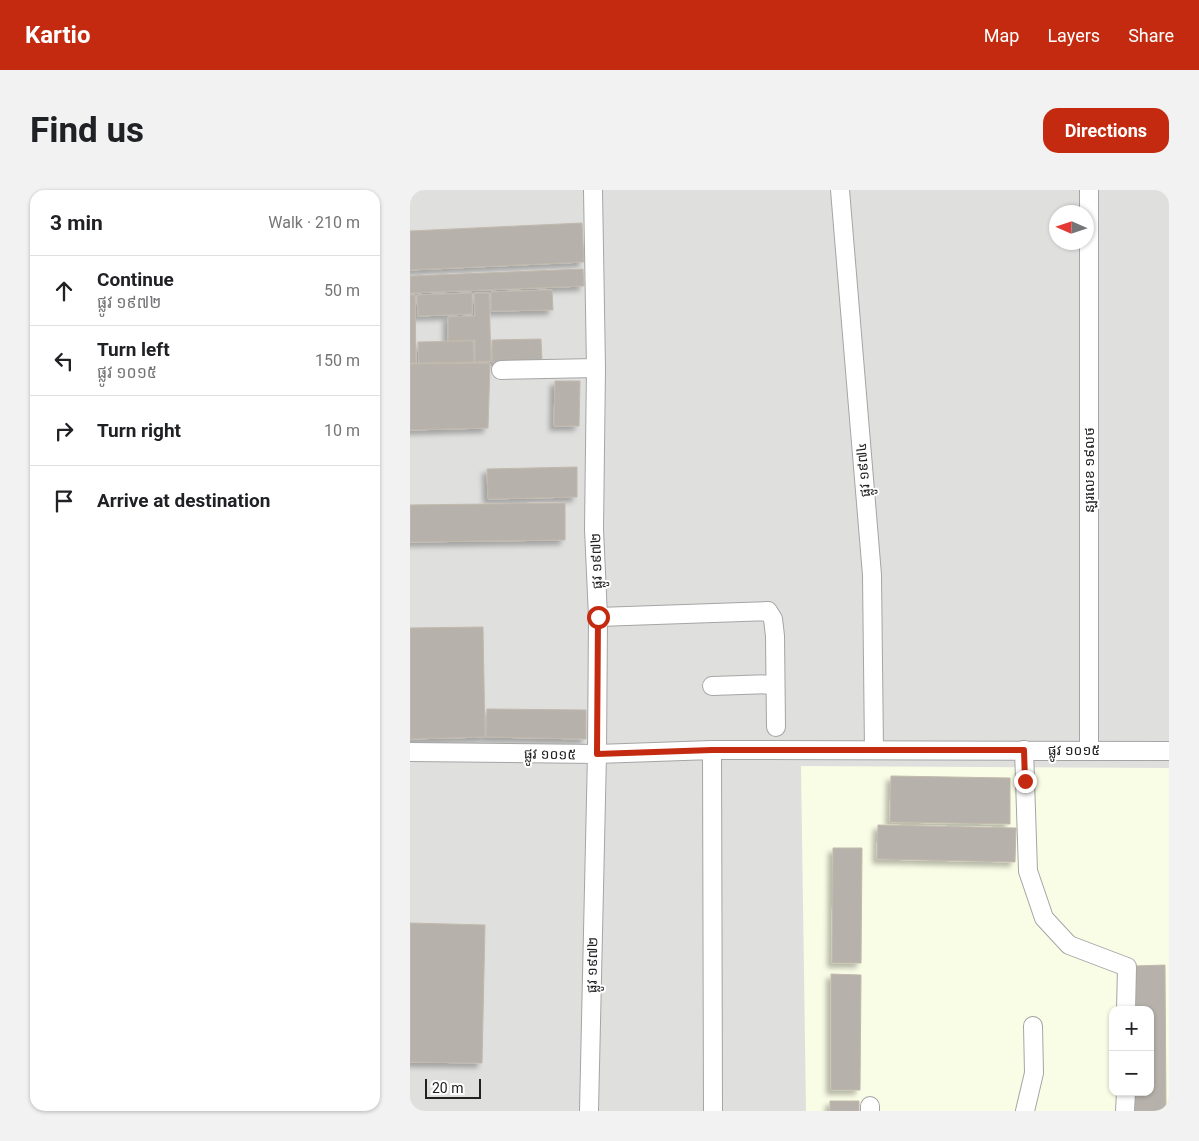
<!DOCTYPE html>
<html lang="en">
<head>
<meta charset="utf-8">
<style>
  body { margin:0; font-family:Roboto,"Noto Sans Khmer",sans-serif; background:#f2f2f2; color:#202124 }
  .controls { position:absolute; right:15px; bottom:15px; display:grid; overflow:hidden; border-radius:10px; box-shadow:0 1px 4px #0004 }
  .controls button { width:45px; height:45px; display:grid; place-items:center; padding:0; border:0; border-bottom:1px solid #e0e0e0; background:#fff; color:#202124; font:25px sans-serif }
  .compass { position:absolute; left:639px; top:15px; width:45px; height:45px; border-radius:50%; background:#fff; box-shadow:0 1px 4px #0004; rotate:273deg }
  .scale { position:absolute; left:15px; bottom:12px; width:56px; box-sizing:border-box; padding-left:5px; border:2px solid #212121; border-top:0; font-size:14px; line-height:18px; white-space:nowrap; color:#212121; -webkit-text-stroke:4px #fff; paint-order:stroke }
  .stop { position:absolute; width:15px; height:15px; margin:-11px; border:4px solid #c42a0f; border-radius:50%; background:#fff }
  .stop.end { background:#c42a0f; border-color:#fff; box-shadow:0 1px 5px #0008 }
  .list { margin:0; padding:0; list-style:none }
  h2 { display:flex; justify-content:space-between; align-items:center; height:65px; margin:0; padding:0 20px; font-size:21px }
  h2 small { font-size:16px; font-weight:400; color:#757577 }
  .list li { display:grid; grid-template-columns:32px 1fr auto; gap:15px; align-items:center; box-sizing:border-box; height:70px; padding:0 20px; border-top:1px solid #e0e0e0 }
  .list b { display:block; font-size:19px; white-space:nowrap }
  .list p { margin:0; font-size:16px; white-space:nowrap; color:#757577 }
  .list em { font-size:16px; font-style:normal; color:#757577 }
  .icon { flex:none; width:28px; height:28px; fill:none; stroke:currentColor; stroke-width:2; stroke-linecap:round; stroke-linejoin:round }
  .map { position:relative; flex:none; width:759px; height:921px; overflow:hidden; border-radius:15px }
  header { display:flex; align-items:center; gap:30px; box-sizing:border-box; height:70px; padding:0 25px; background:#c42a0f; color:#fff }
  header strong { font-size:24px }
  nav { display:flex; gap:28px; margin-inline-start:auto; font-size:18px }
  .intro { display:flex; align-items:center; justify-content:space-between; box-sizing:border-box; height:120px; padding:0 30px }
  h1 { margin:0; font-size:35px }
  .button { padding:12px 22px; border-radius:15px; background:#c42a0f; color:#fff; font-size:18px; font-weight:700 }
  main { display:flex; gap:30px; padding:0 30px }
  aside { flex:1; background:#fff; border-radius:15px; box-shadow:0 1px 4px #0004 }
  .map>svg:first-child { display:block }
  .residential { fill:#dfdfde; fill-rule:evenodd }
  .education { fill:#fafde6; fill-rule:evenodd }
  .building { fill:#b6b2ab; stroke:#c2b9ac; filter:url(#shadow) }
  .lines { fill:none; stroke-linecap:round; stroke-linejoin:round }
  .minor-casing { stroke:#a5a5a5; stroke-width:20 }
  .minor { stroke:#fff; stroke-width:18 }
  .route { stroke:#c42a0f; stroke-width:6 }
  .labels { text-anchor:middle; dominant-baseline:central; stroke-width:4; stroke-linejoin:round; paint-order:stroke }
  .street-label { font-size:14px; fill:#212121; stroke:#fff }
</style>
</head>
<body>
<header>
<strong>Kartio</strong>
<nav><a>Map</a><a>Layers</a><a>Share</a></nav>
</header>
<div class="intro"><h1>Find us</h1><a class="button">Directions</a></div>
<main>
<aside>
<h2>3 min<small>Walk · 210 m</small></h2>
<ul class="list">
<li><svg class="icon" aria-label="ahead" viewBox="0 0 24 24"><path d="M12 20V5M6 11l6-6 6 6"/></svg><div><b>Continue</b><p>ផ្លូវ ១៩៧២</p></div><em>50 m</em></li>
<li><svg class="icon" aria-label="left" viewBox="0 0 24 24"><path d="M17 20v-9H6M10 6l-5 5 5 5"/></svg><div><b>Turn left</b><p>ផ្លូវ ១០១៥</p></div><em>150 m</em></li>
<li><svg class="icon" aria-label="right" viewBox="0 0 24 24"><path d="M7 20v-9h11M14 6l5 5-5 5"/></svg><div><b>Turn right</b></div><em>10 m</em></li>
<li><svg class="icon" aria-label="arrive" viewBox="0 0 24 24"><path d="M6 21V4h12l-3 4 3 4H6"/></svg><div><b>Arrive at destination</b></div></li>
</ul>
</aside>
<div class="map">
<svg width="759" height="921" viewBox="0 0 759 921">
  <defs>
    <filter id="shadow"><feDropShadow dx="-4.5" dy="4.5" stdDeviation="2.5" flood-color="#0004"/></filter>
  </defs>
  <rect width="100%" height="100%" fill="#f1efe9"/>
  <path class="residential" d="M0 0H759V921H0ZM646 22H676V52H646ZM703 820H740V902H703Z"/>
  <path class="education" d="M391 576 759 578V921H396ZM703 820H740V902H703Z"/>
  <path class="building" d="M172 33 174 72 0 80V41Z
    M173 79 174 96 0 103V86Z
    M142 100 143 120 81 121V102Z
    M62 103V124L8 126 7 105Z
    M64 103H79L81 171 65 172V150L38 151V127L65 126Z
    M0 105H5L6 173H0Z
    M131 149 132 170 82 172V150Z
    M63 151 64 172 9 173 8 152Z
    M80 173 78 238 0 240V174Z
    M145 191H170L169 236H144Z
    M167 277V307L78 309 77 279Z
    M155 313V350L0 352V315Z
    M73 437 75 547 0 549V438Z
    M77 519 176 520V549L76 547Z
    M481 586 600 588V634L480 632Z
    M468 635 606 638 605 672 467 669Z
    M423 658H452L451 773H422Z
    M0 733 75 735 72 873 0 872Z
    M755 775 756 921H724V902H740V820H724V776Z
    M421 784 451 785 450 900H421Z
    M420 911H449V921H420Z"/>
  <g class="lines">
    <defs>
      <path id="minor" d="M430 0 462 385 464 560
        M91 180 186 178
        M188 427 358 421 363 429 365 446 366 537
        M302 496 365 494
        M302 560 303 921
        M614 560 618 681 634 728 659 755 717 777 716 820
        M679 560V0
        M0 562 187 564 302 560 759 561
        M179 921 187 564 188 427 184 339 186 178 183 0
        M460 921V916
        M615 921 624 883 623 836
        M715 921 716 902"/>
    </defs>
    <use href="#minor" class="minor-casing"/>
    <use href="#minor" class="minor"/>
  </g>
  <g class="lines">
    <path class="route" d="M188 427 187 564 302 560H614L615 591"/>
  </g>
  <g class="labels">
    <g class="street-label">
      <text transform="translate(453 280) rotate(-95)">ផ្លូវ ១៩៧៤</text>
      <text transform="translate(679 280) rotate(-90)">ន្ឡរលេខ ១៩លថ</text>
      <text transform="translate(186 371) rotate(-92)">ផ្លូវ ១៩៧២</text>
      <text x="664" y="560">ផ្លូវ ១០១៥</text>
      <text transform="translate(140 564) rotate(1)">ផ្លូវ ១០១៥</text>
      <text transform="translate(182 775) rotate(-89)">ផ្លូវ ១៩៧២</text>
    </g>
  </g>
</svg>
<div class="controls">
<button>+</button>
<button>−</button>
</div>
<svg class="compass" viewBox="-18 -18 36 36"><path d="M0-13l5 13h-10z" fill="#e53935"/><path d="M0 13l5-13h-10z" fill="#757577"/></svg>
<div class="scale">20 m</div>
<div class="stop" style="left:188px;top:427px"></div>
<div class="stop end" style="left:615px;top:591px"></div>
</div>
</main>
</body>
</html>
